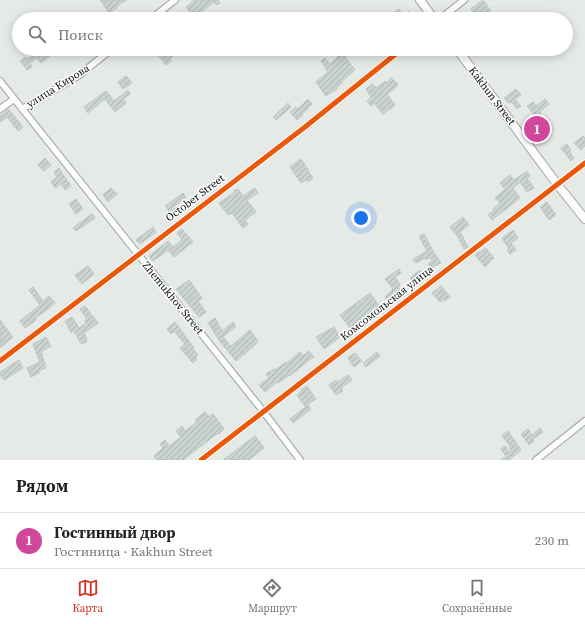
<!DOCTYPE html>
<html lang="ru">
<head>
<meta charset="utf-8">
<style>
  body { margin:0; font-family:"Source Serif 4",serif; background:#f6f6f6; color:#222 }
  .you { position:absolute; left:361px; top:218px; width:14px; height:14px; margin:-10px; border:3px solid #fff; border-radius:50%; background:#1a73e8; box-shadow:0 0 0 6px #1a73e833 }
  .badge { display:grid; place-items:center; width:26px; height:26px; border-radius:50%; background:#d93025; color:#fff; font-size:13px; font-weight:700 }
  .pin { position:absolute; translate:-50% -50%; border:2px solid #fff; box-shadow:0 1px 4px #0006 }
  .list { margin:0; padding:0; list-style:none }
  h2 { display:flex; justify-content:space-between; align-items:center; height:52px; margin:0; padding:0 16px; font-size:17px }
  h2 small { font-size:13px; font-weight:400; color:#767676 }
  .list li { display:grid; grid-template-columns:26px 1fr auto; gap:12px; align-items:center; box-sizing:border-box; height:56px; padding:0 16px; border-top:1px solid #e0e0e0 }
  .list b { display:block; font-size:15px; white-space:nowrap }
  .list p { margin:0; font-size:13px; white-space:nowrap; color:#767676 }
  .list em { font-size:13px; font-style:normal; color:#767676 }
  .icon { flex:none; width:22px; height:22px; fill:none; stroke:currentColor; stroke-width:2; stroke-linecap:round; stroke-linejoin:round }
  .map { position:relative; flex:none; width:585px; height:460px; overflow:hidden }
  .search { position:absolute; background:#fff; box-shadow:0 2px 10px #0003; left:12px; right:12px; top:12px; height:44px; display:flex; align-items:center; gap:10px; box-sizing:border-box; padding:0 14px; border-radius:22px; color:#767676; font-size:15px }
  .sheet { height:108px; background:#fff }
  nav { display:flex; justify-content:space-around; align-items:center; box-sizing:border-box; height:56px; border-top:1px solid #e0e0e0; background:#fff; font-size:11px; color:#767676 }
  nav a { display:grid; justify-items:center; gap:2px }
  nav .on { color:#d93025 }
  .map>svg:first-child { display:block }
  .building { fill:url(#building-hatch); stroke:#c1c6c4 }
  .lines { fill:none; stroke-linecap:round; stroke-linejoin:round }
  .minor-casing { stroke:#a2a6a3; stroke-width:8 }
  .tertiary-casing { stroke:#a2a6a3; stroke-width:10 }
  .minor { stroke:#fbfcfb; stroke-width:6 }
  .tertiary { stroke:#fbfcfb; stroke-width:8 }
  .cycleway-casing { stroke:#fff; stroke-width:8 }
  .cycleway { stroke:#e8590c; stroke-width:5 }
  .labels { text-anchor:middle; dominant-baseline:central; stroke-width:3; stroke-linejoin:round; paint-order:stroke }
  .street-label { font-size:11px; fill:#0b0e0c; stroke:#fff }
</style>
</head>
<body>
<div class="map">
<svg width="585" height="460" viewBox="0 0 585 460">
  <defs>
    <pattern id="building-hatch" width="6" height="6" patternUnits="userSpaceOnUse"><rect width="6" height="6" fill="#c9d3d0"/><path d="M-1 1l2-2M0 6l6-6M5 7l2-2" fill="none" stroke="#abb4b1"/></pattern>
  </defs>
  <rect width="100%" height="100%" fill="#e5eae7"/>
  <path class="building" d="M100 0H126L116 7 117 8 109 13Z
    M194 0H218L220 3 217 5 214 2 194 18 186 7Z
    M483 0 496 19H478L471 9Z
    M399 9 404 16 409 11 415 19H394L391 15Z
    M158 49H171L175 54 170 59 171 61 166 65 155 51Z
    M46 50 50 56 41 63 37 58 30 63 32 67 27 70 20 61 26 57 27 59 37 52 39 54Z
    M342 53 355 70 342 81 343 82 336 88 337 89 326 96 316 82 328 72 321 61 325 58 330 64 338 57V56Z
    M126 76 132 83 123 89 118 82Z
    M391 78 398 84 393 90 387 94 395 105 383 114 374 103 371 106 367 101 371 97 366 89 372 84 376 88 385 81 387 83Z
    M516 89 521 95 515 99 521 106 517 109 512 102 508 103 504 98Z
    M128 90 130 94 123 99 126 103 115 112 105 99 88 113 84 107 106 91 114 101Z
    M308 99 312 104 302 114 303 115 297 120 290 112 296 107 298 109Z
    M545 99 549 104 540 112 541 114 536 117 527 106 533 102 536 106Z
    M288 103 291 107 276 120 273 117Z
    M8 109 23 127 18 131 7 117 0 122V116Z
    M537 120 544 129 534 137 527 128Z
    M583 136 585 138V146L581 150 574 143Z
    M567 144 571 150 569 151 574 158 571 161 561 148Z
    M45 158 51 165 44 171 38 165Z
    M301 159 309 171H308L313 178 308 182 306 180 301 183 290 167Z
    M59 168 71 186 65 190 61 184 55 188 51 182 57 177 54 172Z
    M527 171 530 176 527 178 534 188 527 192 520 182 513 188 520 198 492 220 488 215 494 210 493 209 500 203 495 198 505 189 500 183 510 175 514 180Z
    M111 188 117 194 108 202 103 195Z
    M255 188 258 193 247 200 256 212 245 220 248 224 243 228 232 213 228 215 219 203 235 192 234 191 238 189 243 196Z
    M183 193 186 197 175 206 178 210 172 215 165 206Z
    M76 199 83 209 76 214 69 204Z
    M547 202 556 215 549 220 540 207Z
    M92 214 95 218 76 231 73 228Z
    M463 217 469 225 460 232 468 247 464 249 458 237 450 227Z
    M153 227 156 232 140 244 136 240Z
    M182 229 193 242 174 257 168 250 153 261 149 256 168 241 173 247 182 240 177 233Z
    M513 230 518 238 511 243 516 250 510 254 507 250 509 249 502 238Z
    M424 234 433 251 441 263 431 268 428 264 432 261 430 257 426 260 425 258 416 263 413 259 427 251 419 236Z
    M486 248 494 258 489 261 490 262 485 267 475 255Z
    M88 266 94 274 82 284 75 275Z
    M399 269 401 273 395 277 400 285 398 287 400 290 394 294 395 296 388 301 385 297 393 289 385 279Z
    M420 270 424 275 414 283 410 278Z
    M189 280 202 298 198 301 206 312 199 317 176 289Z
    M441 286 450 297 445 301 444 299 440 302 432 293Z
    M33 287 43 301 49 296 55 303 49 308H50L35 318 36 320 25 328 20 321 40 305 29 290Z
    M370 293 380 307 364 320 351 329 340 315Z
    M85 306 98 323 84 333 87 339 86 340 87 342 81 344 74 331 71 333 65 321 72 317 79 328 86 323 85 320 87 319 80 309Z
    M215 318 222 331 233 322 236 326 223 337 231 346 250 330 258 341 254 346 236 361 221 343 208 323Z
    M0 320 13 337 0 348Z
    M175 322 194 348 193 349 198 355 195 358 197 359 193 363 180 348 185 344 174 331 171 334 167 329Z
    M334 327 340 337 324 349 316 337Z
    M46 337 51 346 41 352 46 368 38 371 39 373 31 377 27 368 40 362 33 344Z
    M309 351 314 357 309 360 290 376 289 375 278 383 277 382 265 392 259 385 269 378 266 374 274 369 275 370 286 362 287 363 300 352 303 356Z
    M377 352 380 356 366 367 363 363Z
    M355 353 362 361 354 367 348 358Z
    M19 360 23 368 4 380 0 375V372Z
    M348 375 352 380 341 388 343 391 336 395 329 385 336 380 337 382Z
    M307 386 316 399 305 406 297 395 302 391 301 390Z
    M308 405 311 409 293 423 290 419Z
    M205 412 209 417 213 414 224 429 219 434 218 433 183 460H157L154 456 163 448 160 444 165 440 169 446 181 437 176 431 182 426 185 431 197 422 195 420Z
    M540 428 543 432 533 439 534 441 529 445 521 434 528 429 532 435Z
    M508 431 521 450 509 460H501L506 456 501 449 505 446 509 452 511 450 509 448 510 446 502 436Z
    M255 436 264 448 249 460H223Z"/>
  <g class="lines">
    <defs>
      <path id="minor" d="M151 19 175 0
        M440 19 464 0
        M0 81 263 411 300 460
        M0 109 14 99
        M22 109 78 76 112 49
        M0 361 305 127 402 49
        M201 460 585 163
        M536 460 585 421"/>
      <path id="tertiary" d="M420 0 434 19
        M457 49 557 184 585 219"/>
    </defs>
    <use href="#minor" class="minor-casing"/>
    <use href="#tertiary" class="tertiary-casing"/>
    <use href="#minor" class="minor"/>
    <use href="#tertiary" class="tertiary"/>
    <defs>
      <path id="cycleway" d="M0 361 305 127 402 49
        M201 460 585 163"/>
    </defs>
    <use href="#cycleway" class="cycleway-casing"/>
    <use href="#cycleway" class="cycleway"/>
  </g>
  <g class="labels">
    <g class="street-label">
      <text transform="translate(58 86) rotate(-32)">улица Кирова</text>
      <text transform="translate(492 96) rotate(53)">Kakhun Street</text>
      <text transform="translate(195 198) rotate(-37)">October Street</text>
      <text transform="translate(173 298) rotate(51)">Zhemukhov Street</text>
      <text transform="translate(387 303) rotate(-38)">Комсомольская улица</text>
    </g>
  </g>
</svg>
<div class="you"></div>
<div class="pin badge" style="left:537px;top:129px;background:#d1479c">1</div>
<div class="search"><svg class="icon" aria-label="search" viewBox="0 0 24 24"><circle cx="10" cy="10" r="6"/><path d="M15 15l6 6"/></svg>Поиск</div>
</div>
<section class="sheet">
<h2>Рядом<small></small></h2>
<ul class="list">
<li><span class="badge" style="background:#d1479c">1</span><div><b>Гостинный двор</b><p>Гостиница · Kakhun Street</p></div><em>230 m</em></li>
</ul>
</section>
<nav>
<a class="on"><svg class="icon" aria-label="map" viewBox="0 0 24 24"><path d="M3 6l6-2 6 2 6-2v14l-6 2-6-2-6 2zM9 4v14M15 6v14"/></svg>Карта</a>
<a><svg class="icon" aria-label="directions" viewBox="0 0 24 24"><path d="M12 3l9 9-9 9-9-9zM9 14v-3h6M13 9l2 2-2 2"/></svg>Маршрут</a>
<a><svg class="icon" aria-label="saved" viewBox="0 0 24 24"><path d="M7 4h10v16l-5-4-5 4z"/></svg>Сохранённые</a>
</nav>
</body>
</html>
